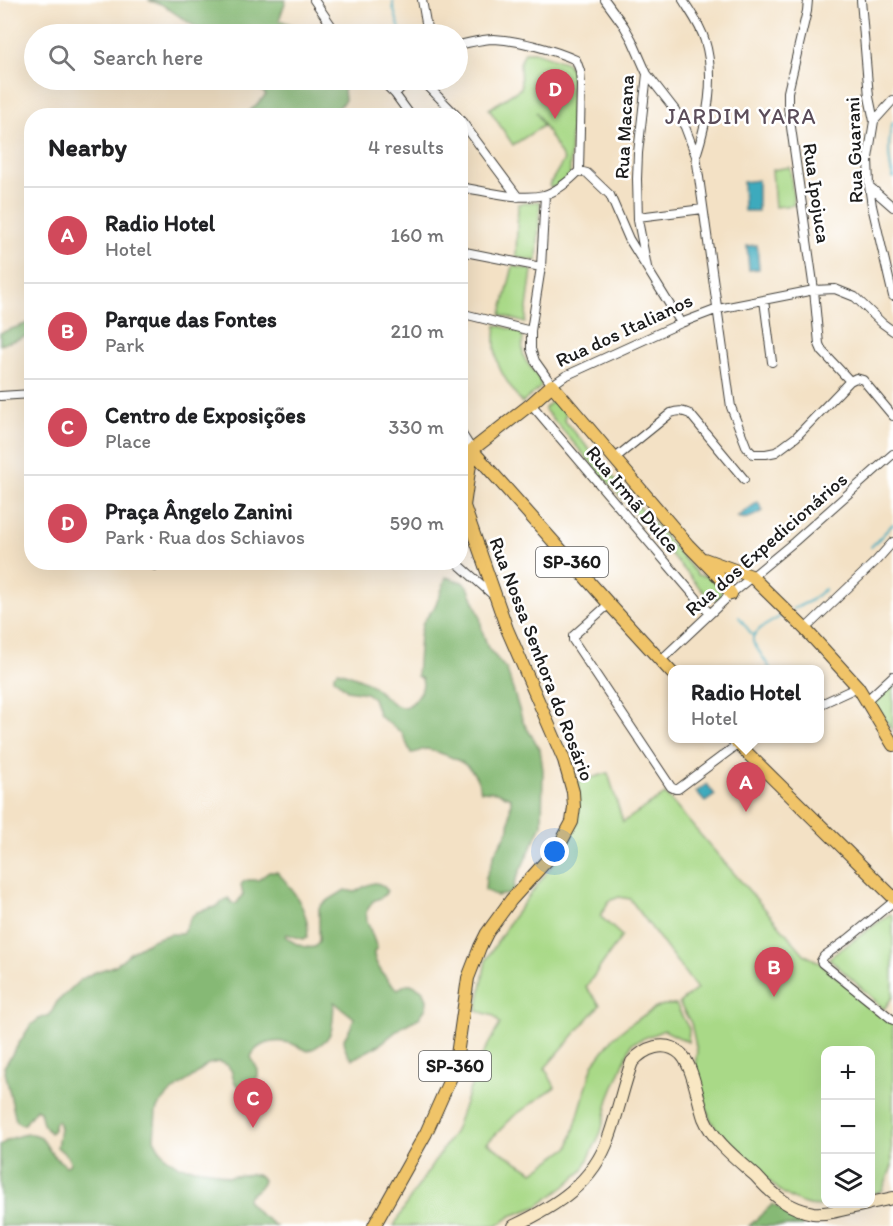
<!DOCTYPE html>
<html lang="en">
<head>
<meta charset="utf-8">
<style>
  body { margin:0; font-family:Itim,sans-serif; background:#f2f2f2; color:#202124 }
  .controls { position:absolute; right:18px; bottom:18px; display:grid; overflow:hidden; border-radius:12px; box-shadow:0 6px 24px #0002 }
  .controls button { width:54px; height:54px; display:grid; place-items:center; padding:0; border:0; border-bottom:2px solid #e0e0e0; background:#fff; color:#202124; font:30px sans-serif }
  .you { position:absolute; left:555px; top:852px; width:21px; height:21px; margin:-15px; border:4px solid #fff; border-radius:50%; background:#1a73e8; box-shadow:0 0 0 9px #1a73e833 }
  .badge { display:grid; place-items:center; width:39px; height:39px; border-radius:50%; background:#d1495b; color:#fff; font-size:20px; font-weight:700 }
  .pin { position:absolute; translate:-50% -50px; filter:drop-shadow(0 2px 3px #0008) }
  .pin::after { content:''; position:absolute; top:32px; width:21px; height:18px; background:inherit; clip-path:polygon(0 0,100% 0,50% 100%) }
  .popup { position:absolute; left:668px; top:665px; width:156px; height:78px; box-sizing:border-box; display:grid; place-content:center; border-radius:12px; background:#fff; filter:drop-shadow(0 2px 4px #0005); font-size:20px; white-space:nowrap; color:#757577 }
  .popup b { font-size:22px; color:#202124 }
  .popup::after { content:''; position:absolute; left:50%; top:100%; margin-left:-12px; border:12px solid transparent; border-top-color:#fff }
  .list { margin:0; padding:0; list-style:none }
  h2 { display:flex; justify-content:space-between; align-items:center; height:78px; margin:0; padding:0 24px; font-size:26px }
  h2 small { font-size:20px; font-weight:400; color:#757577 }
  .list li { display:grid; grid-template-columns:39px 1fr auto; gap:18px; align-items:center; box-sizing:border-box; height:96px; padding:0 24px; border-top:2px solid #e0e0e0 }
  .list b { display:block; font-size:22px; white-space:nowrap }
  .list p { margin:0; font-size:20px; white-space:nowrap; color:#757577 }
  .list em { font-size:20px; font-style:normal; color:#757577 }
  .icon { flex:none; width:33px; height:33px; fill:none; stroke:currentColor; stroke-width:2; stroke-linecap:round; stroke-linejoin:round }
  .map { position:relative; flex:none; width:893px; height:1226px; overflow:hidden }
  .search { position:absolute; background:#fff; box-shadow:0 6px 24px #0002; left:24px; top:24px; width:444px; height:66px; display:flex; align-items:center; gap:15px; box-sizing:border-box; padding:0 21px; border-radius:33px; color:#757577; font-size:22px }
  .panel { position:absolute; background:#fff; box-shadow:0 6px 24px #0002; left:24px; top:108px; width:444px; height:462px; border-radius:24px }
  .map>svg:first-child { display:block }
  .green { fill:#a9d987; stroke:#627a52; stroke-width:1.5 }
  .forest { fill:#86b974; stroke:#516a48; stroke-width:1.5 }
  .water { fill:#3eaabd; stroke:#2d636c; stroke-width:1.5 }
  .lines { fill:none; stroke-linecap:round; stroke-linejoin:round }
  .stream { stroke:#3eaabd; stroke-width:2 }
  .street-casing { stroke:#3c3a35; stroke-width:10 }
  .secondary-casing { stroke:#3c3a35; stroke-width:14 }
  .primary-casing { stroke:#3c3a35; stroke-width:14 }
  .street { stroke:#fff; stroke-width:8 }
  .secondary { stroke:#f9e7c3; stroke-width:12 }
  .primary { stroke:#f0c469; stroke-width:12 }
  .labels { text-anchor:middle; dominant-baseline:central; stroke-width:5; stroke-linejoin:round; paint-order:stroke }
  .shield { fill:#fff; stroke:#606060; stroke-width:1.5 }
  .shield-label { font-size:18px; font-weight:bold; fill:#1c1c1c }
  .street-label { font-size:20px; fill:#1c1c1c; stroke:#fff }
  .quarter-label { font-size:22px; letter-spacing:1.5px; fill:#5b4d5a; stroke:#fff }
</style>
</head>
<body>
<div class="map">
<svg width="893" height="1226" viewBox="0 0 893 1226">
  <rect width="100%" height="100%" fill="#fff"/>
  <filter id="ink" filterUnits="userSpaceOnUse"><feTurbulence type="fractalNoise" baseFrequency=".0167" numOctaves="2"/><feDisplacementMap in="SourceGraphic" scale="12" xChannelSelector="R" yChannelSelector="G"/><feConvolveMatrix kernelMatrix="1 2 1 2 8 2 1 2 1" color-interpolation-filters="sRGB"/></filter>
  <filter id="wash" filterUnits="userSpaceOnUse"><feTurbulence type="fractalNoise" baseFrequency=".008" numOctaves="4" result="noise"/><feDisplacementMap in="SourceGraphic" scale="24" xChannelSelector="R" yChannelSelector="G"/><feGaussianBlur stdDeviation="1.35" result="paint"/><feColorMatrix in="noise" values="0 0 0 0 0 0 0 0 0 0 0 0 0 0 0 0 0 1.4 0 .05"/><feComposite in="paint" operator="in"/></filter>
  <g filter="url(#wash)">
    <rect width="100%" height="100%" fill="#f3e1c5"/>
    <path class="green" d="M525 52H535L567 63 572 72 570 175 563 183 551 188 549 185 564 160 536 112 543 126 513 145 489 109 521 88 520 63Z
      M790 167 794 205 775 207 772 170Z
      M540 201 537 261 516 257 518 204Z
      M513 266 532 270 525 323 501 315Z
      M496 325 522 332C524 340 521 349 524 357 528 368 542 375 541 387L522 403C501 374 491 362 496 325Z
      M554 400 556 401 566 412 564 420 698 575C711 576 727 582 720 598 716 600 711 599 707 596L545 410V408Z
      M893 684V731L872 702Z
      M608 773 623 822 665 794 805 955 817 961 893 1022V1130L891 1131 892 1166 882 1191 871 1194 870 1050H826V1204H834C812 1209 799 1204 780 1191L722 1137 710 1119 706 1106 695 1065 697 1051 691 1023 679 1003 697 989 630 899 619 897 609 901 600 916 622 936 586 987 600 1005 545 1068 555 1087 514 1116 487 1143 533 1172 569 1147 593 1064 614 1037 630 1024 654 1009 663 1005H676L689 1029 688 1042 664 1030 632 1043 609 1099 601 1132 583 1170 564 1187 536 1207 511 1216 497 1226H394L409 1200 455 1131 481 1057 500 1024 494 1016 477 1011 486 960 511 920 569 843 574 826 578 806 577 782Z
      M890 914 893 916V996L884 1009 829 958Z"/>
    <path class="forest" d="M149 0H286L279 20 316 34H206L161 4 150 1Z
      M251 80H343L345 100 332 115H246L266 95Z
      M31 322V335L0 345V333Z
      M446 577 462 582 468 587 480 616 482 630 488 648 507 670 523 722 540 749 543 770 542 825 515 881 514 887 515 888 510 894 497 896 485 890 486 877 491 865 495 852 503 840 509 828 511 798 496 792 481 791C476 767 461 760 440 753 435 751 430 749 425 749 420 750 417 753 411 753L402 733 379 716 373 698 366 693 347 690 334 678V674L338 671C349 674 363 679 373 686 387 697 402 721 418 696 422 690 424 686 422 679L417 676 420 635 423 622 434 608 440 595Z
      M269 872H277C292 887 312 915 307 938L302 939 287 934 285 936C293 943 304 949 315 947L319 941V908L322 904 345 890 355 892C367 885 376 877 387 890 385 898 379 898 373 901L366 912 367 921 377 948 374 952C373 963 389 984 398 989L407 984H411L421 989 425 994 427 1000 426 1008 419 1018 403 1026 379 1045 353 1059C345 1055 345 1047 344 1039L350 1029 354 1018 334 1002C332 1029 336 1039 308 1051 302 1048 296 1045 289 1043 276 1039 256 1043 251 1057L258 1070V1076L253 1083 243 1087H239L235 1083 231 1070 227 1065 219 1062 208 1064 195 1075 169 1094 159 1105 156 1111 154 1139 159 1148 167 1158 179 1166 210 1170 228 1177 251 1174 260 1176 263 1180C262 1188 254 1192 248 1196L247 1200 258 1213 276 1226H0V1146C6 1140 13 1137 22 1135 44 1130 42 1143 55 1157 58 1160 63 1163 66 1166L69 1165 70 1162 68 1157 57 1147 60 1128 58 1121 55 1122 53 1131 50 1133 43 1124 40 1111 36 1109 25 1124H20L16 1121 4 1067 30 1026 39 1019 50 1015 57 1002 80 980 93 973 116 965 131 952 152 940 170 934H182L191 917 197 912 215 907 228 898 233 904H236L243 895 241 885 243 882 248 880H258Z
      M773 1204 787 1214 804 1219 802 1226H749Z"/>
    <path class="water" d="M758 180V211H744L743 182Z
      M757 245 759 269 749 270 747 246Z
      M758 502 763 511C753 516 747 521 737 517Z
      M707 784 715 795 705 802 696 792Z"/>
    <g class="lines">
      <path class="stream" d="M393 0V7L401 33
        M893 122C887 141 888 159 893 178
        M871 547 893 524
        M793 609 810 601 825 589
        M739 617 753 636
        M771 670 753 642V636L761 628 781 616"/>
    </g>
  </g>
  <g filter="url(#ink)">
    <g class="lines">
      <defs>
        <path id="street" d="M314 0 333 28 339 34
          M422 0 428 34
          M605 0 624 26 632 40 647 74 638 153 637 179 638 220 647 267
          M683 0C691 13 701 26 705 41 716 76 707 122 696 156L731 407 747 448 753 454H766L776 452 796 437 850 381
          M808 0 807 11 788 92V106L814 290 819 344 822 351 850 381
          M861 0 869 97 874 121 868 158 869 186 872 206 893 296
          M458 45C469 43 482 39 494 39 518 40 554 50 576 60L580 71 581 85 579 171C569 181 558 191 544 195 519 201 486 191 460 187
          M647 74 675 110 685 127 696 156
          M381 80 395 94 411 116
          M422 80 457 116
          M395 94 408 80
          M460 119 518 197
          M874 121 893 100
          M579 171 587 173 610 195 629 239 681 323
          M869 186 893 207
          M545 195 541 267 531 331V349L535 361 552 385 565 376 681 323 718 309 814 290 835 289 855 297 882 323 893 331
          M638 217 703 209
          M460 251 541 267
          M764 300 772 362
          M460 313 531 331
          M850 381 856 378 863 380 893 416
          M0 396 32 394
          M531 404 710 614
          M460 431 472 450
          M614 459 671 413C679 410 683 411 690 414L744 479
          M151 562 155 566
          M456 562 494 596
          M609 604 573 636V640L671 787 675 789H678L737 745 750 738
          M805 629 876 561 893 542
          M661 660 731 594 794 542 893 454
          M866 701 893 676
          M819 705 858 687
          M893 902 848 939 824 956 821 961 822 963 893 1020"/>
        <path id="secondary" d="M870 1203 893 1198
          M514 1226C556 1206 593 1183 609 1137 618 1112 623 1086 632 1062 644 1048 665 1039 681 1054 693 1066 698 1101 704 1118 714 1142 737 1159 756 1176 764 1185 773 1194 783 1201 792 1207 802 1211 813 1213 829 1215 851 1207 867 1204"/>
        <path id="primary" d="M472 450 531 404 552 385 688 545 721 579 731 594
          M472 450 609 604 672 673
          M704 559 751 576 805 629 858 687 893 745
          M732 738 893 897
          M374 1226 426 1133 451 1077 456 1062 468 978 480 947 487 933 511 900 558 848 572 822 574 807 573 792 564 760 507 629 464 506 472 450"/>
      </defs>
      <use href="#street" class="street-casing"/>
      <use href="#secondary" class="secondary-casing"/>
      <use href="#primary" class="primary-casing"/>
      <use href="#street" class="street"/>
      <use href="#secondary" class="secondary"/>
      <use href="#primary" class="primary"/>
    </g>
  </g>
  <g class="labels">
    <g class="shield">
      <rect x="536" y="547" width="72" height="30" rx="4.5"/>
      <rect x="419" y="1051" width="72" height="30" rx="4.5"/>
    </g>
    <g class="shield-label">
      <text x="572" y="562">SP-360</text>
      <text x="455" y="1066">SP-360</text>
    </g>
    <g class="street-label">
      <text transform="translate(624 127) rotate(-87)">Rua Macana</text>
      <text transform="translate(854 150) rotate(-92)">Rua Guarani</text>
      <text transform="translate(817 193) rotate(82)">Rua Ipojuca</text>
      <text transform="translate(624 330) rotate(-25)">Rua dos Italianos</text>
      <text transform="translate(633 499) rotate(50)">Rua Irmã Dulce</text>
      <text transform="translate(766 544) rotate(-41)">Rua dos Expedicionários</text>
      <text transform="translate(542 659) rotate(69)">Rua Nossa Senhora do Rosário</text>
    </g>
    <g class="quarter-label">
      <text x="741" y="116">JARDIM YARA</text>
    </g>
  </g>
</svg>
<div class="controls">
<button>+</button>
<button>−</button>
<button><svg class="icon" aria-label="layers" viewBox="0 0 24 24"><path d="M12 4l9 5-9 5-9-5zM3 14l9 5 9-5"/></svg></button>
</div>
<div class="you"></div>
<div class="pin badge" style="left:746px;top:812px">A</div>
<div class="popup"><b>Radio Hotel</b>Hotel</div>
<div class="pin badge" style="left:774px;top:997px">B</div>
<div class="pin badge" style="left:253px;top:1128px">C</div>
<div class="pin badge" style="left:555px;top:119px">D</div>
<div class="search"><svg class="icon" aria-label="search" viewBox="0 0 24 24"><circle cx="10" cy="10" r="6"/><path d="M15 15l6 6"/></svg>Search here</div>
<section class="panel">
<h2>Nearby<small>4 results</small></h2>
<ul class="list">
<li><span class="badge">A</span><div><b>Radio Hotel</b><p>Hotel</p></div><em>160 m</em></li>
<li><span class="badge">B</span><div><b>Parque das Fontes</b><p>Park</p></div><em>210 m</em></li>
<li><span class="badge">C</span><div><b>Centro de Exposições</b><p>Place</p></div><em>330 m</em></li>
<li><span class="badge">D</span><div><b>Praça Ângelo Zanini</b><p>Park · Rua dos Schiavos</p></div><em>590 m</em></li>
</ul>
</section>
</div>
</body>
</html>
